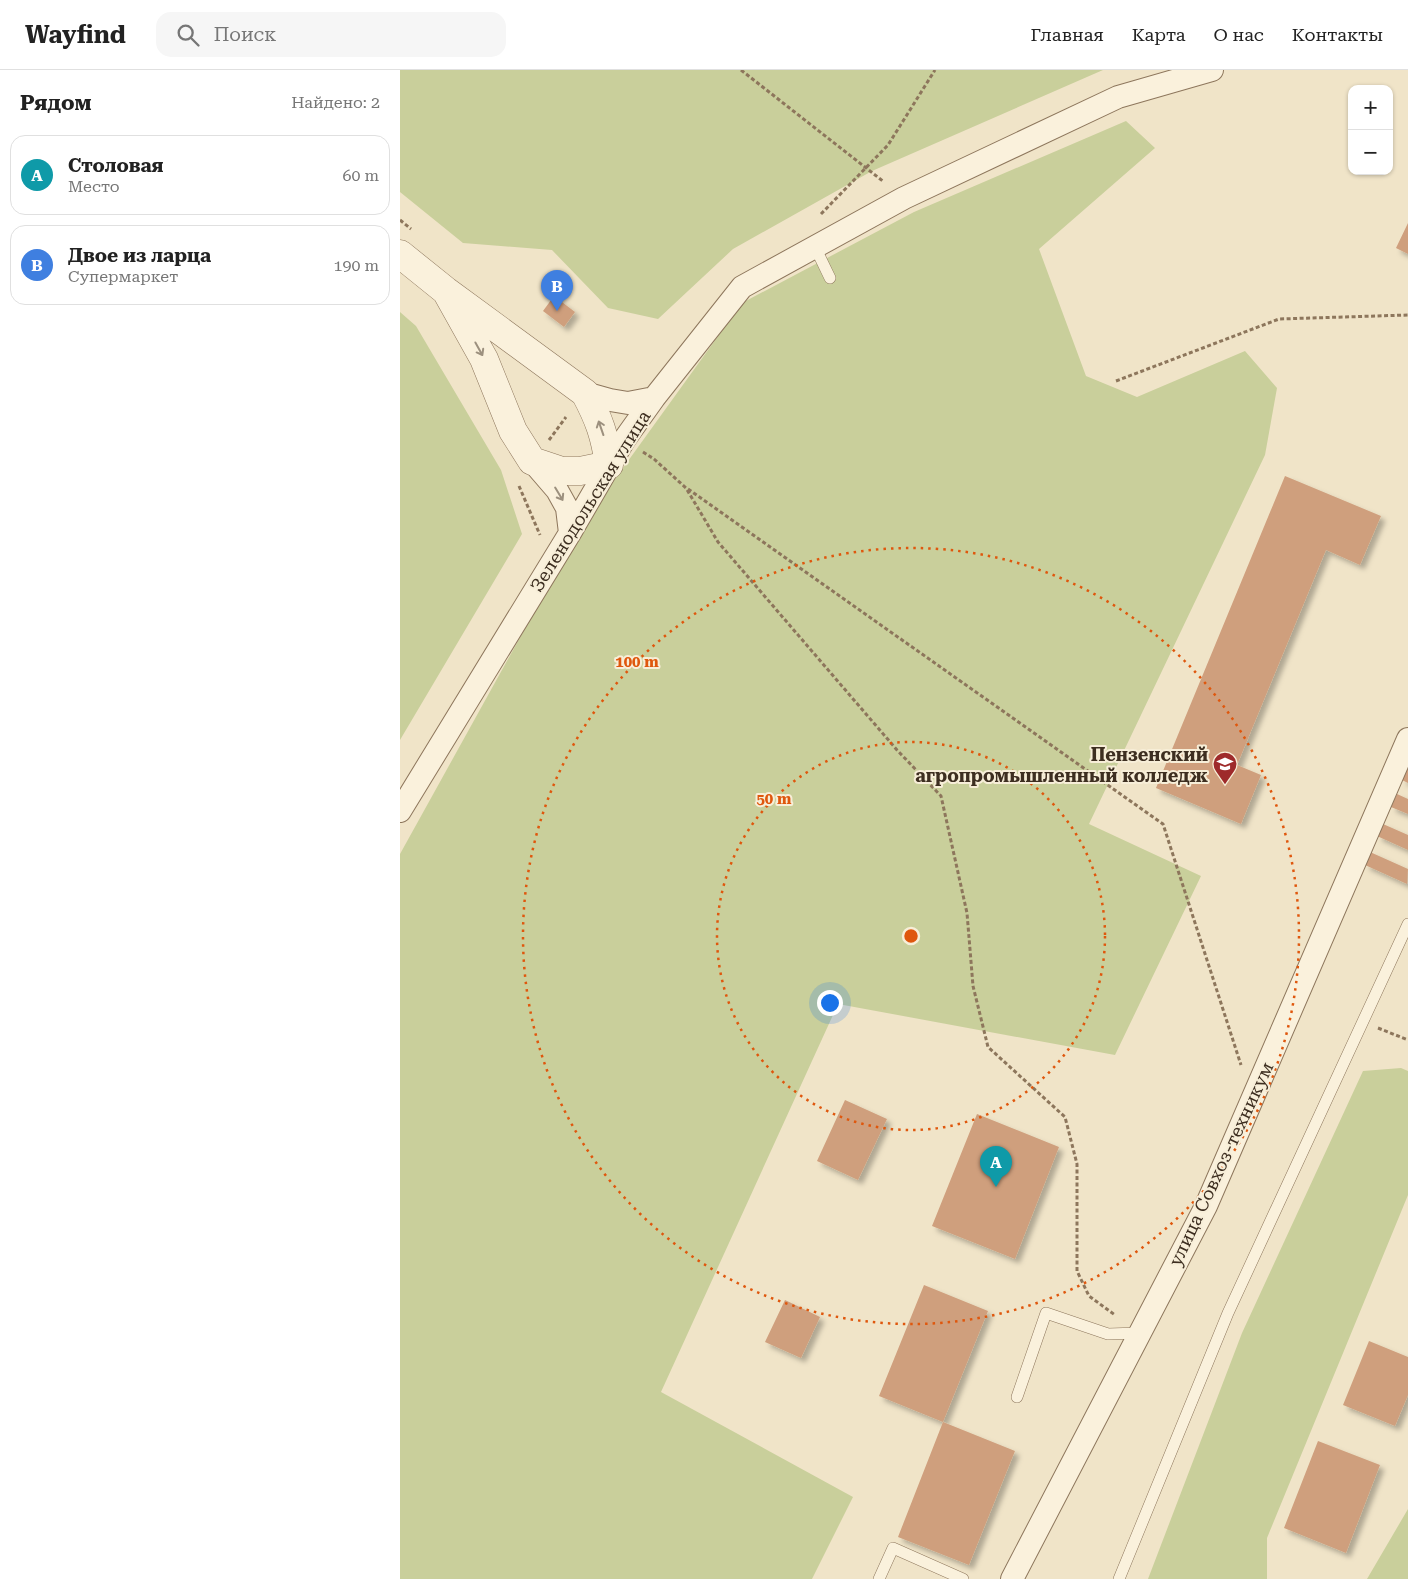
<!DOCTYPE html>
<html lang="ru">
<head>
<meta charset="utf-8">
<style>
  body { margin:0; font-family:"Roboto Serif",serif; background:#f6f6f6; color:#222 }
  .controls { position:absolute; right:15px; top:15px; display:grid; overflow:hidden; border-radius:10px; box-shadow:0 1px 4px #0004 }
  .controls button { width:45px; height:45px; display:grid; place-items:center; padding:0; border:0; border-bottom:1px solid #e0e0e0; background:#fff; color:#222; font:25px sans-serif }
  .you { position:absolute; left:429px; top:932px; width:18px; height:18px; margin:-12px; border:4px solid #fff; border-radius:50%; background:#1a73e8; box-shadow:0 0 0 8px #1a73e833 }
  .badge { display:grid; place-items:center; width:32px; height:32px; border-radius:50%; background:#111827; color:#fff; font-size:16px; font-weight:700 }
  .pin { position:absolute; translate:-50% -41px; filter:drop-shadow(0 1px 2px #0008) }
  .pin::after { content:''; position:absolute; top:26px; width:18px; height:15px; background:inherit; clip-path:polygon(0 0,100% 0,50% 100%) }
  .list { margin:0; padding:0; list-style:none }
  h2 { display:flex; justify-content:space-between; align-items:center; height:65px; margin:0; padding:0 20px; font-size:21px }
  h2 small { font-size:16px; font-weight:400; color:#767676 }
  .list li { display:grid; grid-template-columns:32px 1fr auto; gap:15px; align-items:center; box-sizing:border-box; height:80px; margin:0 10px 10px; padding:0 10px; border:1px solid #e0e0e0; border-radius:15px }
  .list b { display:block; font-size:19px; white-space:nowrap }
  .list p { margin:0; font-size:16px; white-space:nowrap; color:#767676 }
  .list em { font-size:16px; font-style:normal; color:#767676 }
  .icon { flex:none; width:28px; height:28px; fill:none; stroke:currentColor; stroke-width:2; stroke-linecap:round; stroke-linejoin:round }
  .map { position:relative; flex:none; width:1008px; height:1509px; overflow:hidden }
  header { display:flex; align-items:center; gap:30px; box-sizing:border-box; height:70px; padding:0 25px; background:#fff; border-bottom:1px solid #e0e0e0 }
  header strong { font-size:24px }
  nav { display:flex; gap:28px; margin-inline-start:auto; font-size:18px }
  .search { width:350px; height:45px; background:#f6f6f6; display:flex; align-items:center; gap:12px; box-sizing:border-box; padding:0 18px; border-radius:15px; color:#767676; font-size:19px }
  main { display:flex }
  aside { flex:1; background:#fff }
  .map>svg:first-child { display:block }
  .green { fill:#c9cf9b }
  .building { fill:#cf9f7d; filter:url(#shadow) }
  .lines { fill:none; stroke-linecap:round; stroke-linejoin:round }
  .service-casing { stroke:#8d765c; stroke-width:12 }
  .minor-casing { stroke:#8d765c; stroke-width:24 }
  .tertiary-casing { stroke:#8d765c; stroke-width:29 }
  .path { stroke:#8d765c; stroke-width:3; stroke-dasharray:4 2.5; stroke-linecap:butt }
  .service { stroke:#faf1dc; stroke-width:11 }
  .minor { stroke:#faf1dc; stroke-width:22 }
  .tertiary { stroke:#faf1dc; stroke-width:28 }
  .oneway { stroke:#9c907e }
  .ring { fill:none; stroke:#df570d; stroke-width:2.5; stroke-dasharray:2.5 5 }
  .labels { text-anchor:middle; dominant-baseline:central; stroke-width:4; stroke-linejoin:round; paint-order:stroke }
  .street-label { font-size:18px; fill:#3d2e20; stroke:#f7eed8 }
  .poi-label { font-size:18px; font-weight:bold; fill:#3d2e20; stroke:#f7eed8; text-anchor:end }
  .centre { fill:#df570d; stroke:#f7eed8; stroke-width:2.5 }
  .ring-label { font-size:15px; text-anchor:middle; font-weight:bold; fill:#df570d; stroke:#f7eed8; stroke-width:4; stroke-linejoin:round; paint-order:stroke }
</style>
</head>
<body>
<header>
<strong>Wayfind</strong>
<div class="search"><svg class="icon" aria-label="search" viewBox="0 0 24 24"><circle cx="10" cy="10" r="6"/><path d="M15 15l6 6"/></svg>Поиск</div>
<nav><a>Главная</a><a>Карта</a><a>О нас</a><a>Контакты</a></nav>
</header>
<main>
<aside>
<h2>Рядом<small>Найдено: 2</small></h2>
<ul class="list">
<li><span class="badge" style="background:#0f9aa8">A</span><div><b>Столовая</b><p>Место</p></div><em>60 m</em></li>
<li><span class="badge" style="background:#3f7fe0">B</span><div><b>Двое из ларца</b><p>Супермаркет</p></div><em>190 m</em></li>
</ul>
</aside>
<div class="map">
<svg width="1008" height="1509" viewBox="0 0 1008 1509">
  <defs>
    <filter id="shadow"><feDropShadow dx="4.5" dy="4.5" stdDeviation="2.5" flood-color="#0004"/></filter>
  </defs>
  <rect width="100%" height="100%" fill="#f0e4c8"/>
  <path class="green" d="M0 0H703L472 101 333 179 258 249 208 238 152 180 63 173 0 122Z
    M726 51 755 78 639 179 686 306 737 327 845 281 877 318 865 385 689 754 801 806 715 985 438 934 261 1322 453 1427 412 1509H0V784L184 452 342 233 514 142Z
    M0 242 16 256 101 400 122 464 0 670Z
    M1001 998 1008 1001V1125L867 1468V1509H748L842 1263 963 1001Z
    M1008 1439V1509H967Z"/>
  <path class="building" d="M1008 153V184L996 178Z
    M154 226 175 242 164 257 143 241Z
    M885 406 981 446 960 495 926 480 837 695 861 705 841 754 756 718Z
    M1008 696V713L1002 710Z
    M997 724 1008 729V744L991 737Z
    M983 754 1008 765V780L977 766Z
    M970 782 1008 799 1007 814 965 795Z
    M445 1030 487 1049 458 1110 417 1091Z
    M577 1044 659 1077 615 1189 532 1156Z
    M524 1215 588 1241 543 1352 479 1326Z
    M385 1230 420 1247 401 1288 365 1272Z
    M969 1271 1008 1287V1325L995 1356 943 1335Z
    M543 1352 615 1381 569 1495 498 1467Z
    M918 1371 980 1395 946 1483 884 1458Z"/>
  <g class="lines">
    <defs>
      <path id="service" d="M419 174 416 179 430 208
        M617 1327 646 1243 708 1264 739 1263
        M479 1509 493 1478 563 1509
        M719 1509 828 1243 1008 854"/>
      <path id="minor" d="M185 323 210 330 228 333 254 328
        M132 391 157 420 167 438 170 463
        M0 741 170 463 224 370 254 328 342 217 504 128 718 27 812 0
        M612 1509 806 1136 1008 669"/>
      <path id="tertiary" d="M0 184 46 221 185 323C199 349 205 366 209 395L180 401H162L132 391 113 361 84 289 46 221"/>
    </defs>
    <use href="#service" class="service-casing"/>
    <use href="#minor" class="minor-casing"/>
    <use href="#tertiary" class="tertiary-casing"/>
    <path class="path" d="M341 0 484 112
      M421 144 488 75 535 0
      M0 150 11 159
      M716 311 879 249 1008 245
      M149 370 166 347
      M243 382 254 389 286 418 318 472 497 680 541 726 567 843 573 916 588 977 665 1047 677 1094V1201L689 1226 715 1245
      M119 416 140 465
      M288 419 763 754 841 995
      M978 958 1008 970"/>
    <use href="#service" class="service"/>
    <use href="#minor" class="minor"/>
    <use href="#tertiary" class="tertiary"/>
  </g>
  <defs><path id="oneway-shaft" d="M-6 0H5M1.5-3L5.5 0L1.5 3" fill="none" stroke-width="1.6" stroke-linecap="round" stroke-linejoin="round" transform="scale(1.25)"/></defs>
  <g class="oneway">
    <use href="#oneway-shaft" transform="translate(79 279) rotate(61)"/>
    <use href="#oneway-shaft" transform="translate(201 358) rotate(-109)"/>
    <use href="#oneway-shaft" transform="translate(159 424) rotate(59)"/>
  </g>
  <g class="ring">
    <circle cx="511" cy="866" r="194"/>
    <circle cx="511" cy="866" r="388"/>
  </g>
  <defs>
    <symbol id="university-pin" viewBox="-11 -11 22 30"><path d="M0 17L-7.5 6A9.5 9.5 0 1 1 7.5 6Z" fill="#9e2a2b" stroke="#f7eed8"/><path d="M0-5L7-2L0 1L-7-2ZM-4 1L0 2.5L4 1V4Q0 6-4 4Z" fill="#fff"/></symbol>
  </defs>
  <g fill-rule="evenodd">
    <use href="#university-pin" x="811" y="680" width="28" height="38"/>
  </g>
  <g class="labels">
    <g class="street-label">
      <text transform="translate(190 431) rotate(-58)">Зеленодольская улица</text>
      <text transform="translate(821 1094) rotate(-65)">улица Совхоз-техникум</text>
    </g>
    <g class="poi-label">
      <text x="808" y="684">Пензенский<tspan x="808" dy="21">агропромышленный колледж</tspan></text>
    </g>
  </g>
  <circle cx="511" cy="866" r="8" class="centre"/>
  <g class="ring-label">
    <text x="237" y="597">100 m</text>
    <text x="374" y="734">50 m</text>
  </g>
</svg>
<div class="controls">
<button>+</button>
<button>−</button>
</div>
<div class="you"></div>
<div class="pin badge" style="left:596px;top:1117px;background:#0f9aa8">A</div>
<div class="pin badge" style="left:157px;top:241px;background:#3f7fe0">B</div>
</div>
</main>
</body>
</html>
